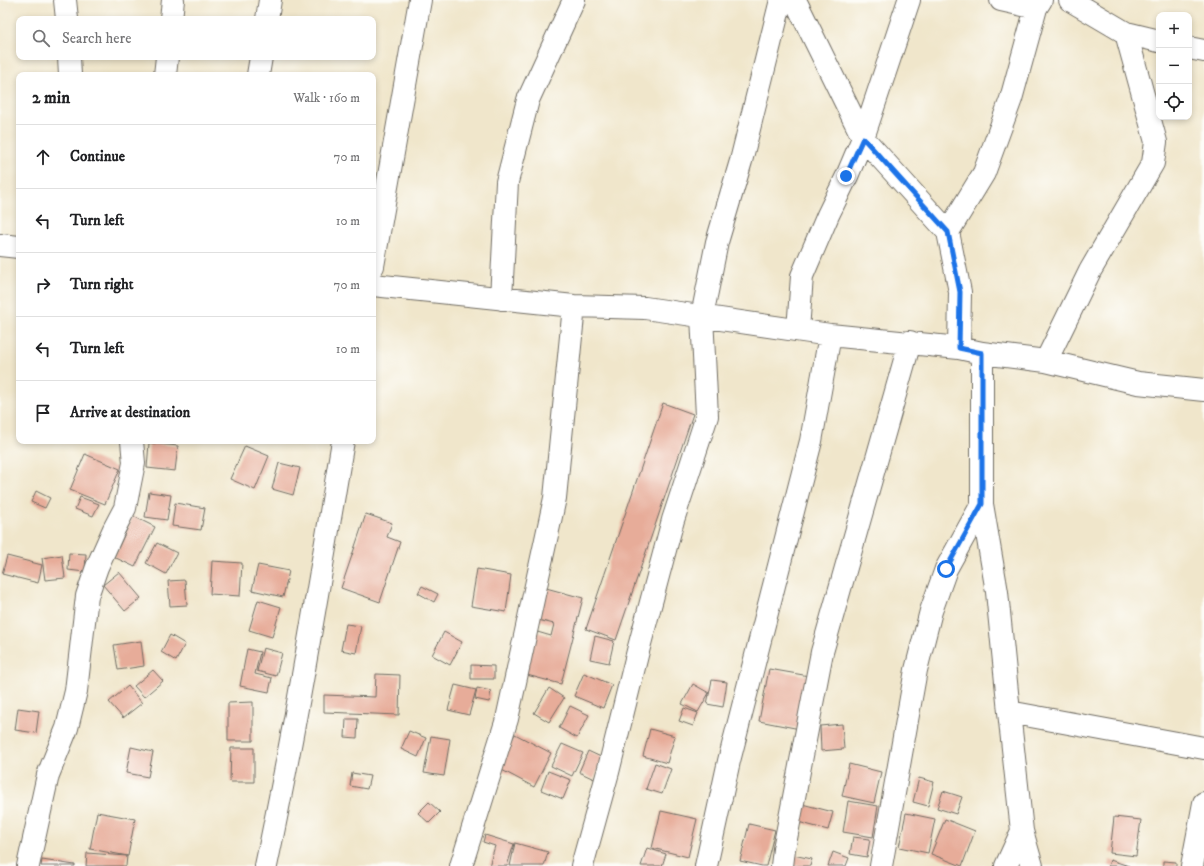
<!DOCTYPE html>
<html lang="en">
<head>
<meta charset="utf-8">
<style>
  body { margin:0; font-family:"IM FELL DW Pica",serif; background:#f6f6f6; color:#202124 }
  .controls { position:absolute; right:12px; top:12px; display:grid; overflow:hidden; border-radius:8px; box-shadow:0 2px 6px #0003 }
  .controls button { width:36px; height:36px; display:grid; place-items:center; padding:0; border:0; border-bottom:1px solid #e0e0e0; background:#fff; color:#202124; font:20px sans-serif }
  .stop { position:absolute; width:12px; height:12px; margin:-9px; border:3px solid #1a73e8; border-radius:50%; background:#fff }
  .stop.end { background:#1a73e8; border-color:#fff; box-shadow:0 1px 4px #0008 }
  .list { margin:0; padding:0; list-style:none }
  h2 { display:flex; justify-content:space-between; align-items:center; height:52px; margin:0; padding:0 16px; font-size:17px }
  h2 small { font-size:13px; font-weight:400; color:#757577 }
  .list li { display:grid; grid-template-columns:26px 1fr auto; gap:12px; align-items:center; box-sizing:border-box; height:64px; padding:0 16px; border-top:1px solid #e0e0e0 }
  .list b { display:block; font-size:15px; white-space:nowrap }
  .list em { font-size:13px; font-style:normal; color:#757577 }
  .icon { flex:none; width:22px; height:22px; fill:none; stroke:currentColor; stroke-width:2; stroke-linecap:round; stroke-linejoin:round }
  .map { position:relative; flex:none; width:1204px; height:866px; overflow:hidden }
  .search { position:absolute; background:#fff; box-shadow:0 2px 6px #0003; left:16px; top:16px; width:360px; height:44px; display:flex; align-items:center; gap:10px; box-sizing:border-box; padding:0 14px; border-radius:8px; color:#757577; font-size:15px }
  .panel { position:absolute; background:#fff; box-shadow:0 2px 6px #0003; left:16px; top:72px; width:360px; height:372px; border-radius:8px }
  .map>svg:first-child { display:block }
  .building { fill:#e7ac99 }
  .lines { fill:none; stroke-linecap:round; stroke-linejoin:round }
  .minor-casing { stroke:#706c63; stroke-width:24 }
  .tertiary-casing { stroke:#706c63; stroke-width:24 }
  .minor { stroke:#fff; stroke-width:22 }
  .tertiary { stroke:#fff; stroke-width:22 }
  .route { stroke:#1a73e8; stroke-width:5 }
</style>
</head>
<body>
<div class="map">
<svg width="1204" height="866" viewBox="0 0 1204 866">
  <rect width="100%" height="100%" fill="#fdfcf7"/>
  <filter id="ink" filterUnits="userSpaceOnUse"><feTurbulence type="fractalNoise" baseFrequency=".025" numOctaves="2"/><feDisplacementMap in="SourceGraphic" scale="8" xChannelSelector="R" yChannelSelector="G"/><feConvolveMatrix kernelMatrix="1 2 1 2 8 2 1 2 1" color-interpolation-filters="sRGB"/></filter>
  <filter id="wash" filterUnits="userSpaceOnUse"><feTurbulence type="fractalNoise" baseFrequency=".012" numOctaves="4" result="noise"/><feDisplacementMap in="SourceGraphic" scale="16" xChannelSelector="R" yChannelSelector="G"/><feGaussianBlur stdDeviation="0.9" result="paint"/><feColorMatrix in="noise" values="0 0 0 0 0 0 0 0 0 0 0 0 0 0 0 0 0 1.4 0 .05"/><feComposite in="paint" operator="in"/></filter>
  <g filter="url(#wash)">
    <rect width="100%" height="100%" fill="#f0e6cb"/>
    <g id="blocks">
      <path class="building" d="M663 403 693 414 616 640 586 629Z
        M149 443 178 446 175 471 147 468Z
        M245 446 269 456 255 490 230 479Z
        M85 454 120 469 105 504 70 490Z
        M279 463 300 468 293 495 272 489Z
        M36 491 50 498 45 508 31 502Z
        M149 492 171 495 167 520 145 517Z
        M80 497 99 504 93 516 75 509Z
        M175 503 205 508 201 530 172 526Z
        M366 514 392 523 387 537 400 542 380 602 341 588Z
        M133 516 155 527 135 567 114 557Z
        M157 543 177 553 166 574 146 563Z
        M69 553 86 554 85 572 68 570Z
        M62 555 65 578 45 580 42 558Z
        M7 556 42 565 38 583 2 574Z
        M212 561 242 563 240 596 210 594Z
        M258 565 289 571 283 597 252 590Z
        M477 569 511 575 506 612 471 606Z
        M119 572 141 598 125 611 103 585Z
        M185 580 187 605 170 606 168 581Z
        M422 586 438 594 434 602 418 593Z
        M546 588 583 598 561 684 523 674 534 631 551 636 554 624 538 620Z
        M258 600 281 607 272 637 249 630Z
        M346 624 361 626 356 653 341 650Z
        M444 632 462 642 450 665 432 655Z
        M170 635 185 644 176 661 161 652Z
        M595 636 614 641 609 663 590 659Z
        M141 641 144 666 118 670 114 645Z
        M263 648 282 653 276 676 257 671Z
        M247 649 260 652 255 674 272 678 269 692 240 686Z
        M471 665 494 666V679H471Z
        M769 669 809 676 800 729 759 721Z
        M153 670 163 681 144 697 134 686Z
        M584 673 612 685 603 708 574 696Z
        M376 674 400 675 399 715 324 712V695L375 697Z
        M712 680 727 682 723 707 707 704Z
        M693 684 709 693 698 712 682 704Z
        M455 685 476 690 469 715 448 710Z
        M128 686 142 703 123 718 109 702Z
        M477 688 491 691 489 702 475 699Z
        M549 688 564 698 549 722 534 713Z
        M253 702V741H228V703Z
        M570 706 589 715 577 738 559 728Z
        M18 708 39 711 36 733 15 730Z
        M684 708 698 713 693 726 679 721Z
        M346 719H358L357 738 345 737Z
        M842 724 844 749 821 751 820 726Z
        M650 729 675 736 667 763 643 756Z
        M409 731 426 738 418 757 401 749Z
        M515 734 551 753 534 787 498 768Z
        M431 736 450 739 444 776 424 773Z
        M562 744 583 753 572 776 551 766Z
        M131 747 153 752 148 777 126 773Z
        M231 748H254V782H230Z
        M588 751 603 758 594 779 579 772Z
        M655 763 671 769 662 794 646 789Z
        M849 764 881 772 874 803 842 796Z
        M548 771 571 780 563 799 541 790Z
        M352 773 370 776 367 789 350 786Z
        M919 778 934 782 928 806 913 802Z
        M943 791 962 797 956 814 937 808Z
        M848 801 878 806 873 837 843 832Z
        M429 802 440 812 429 823 418 813Z
        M802 804 833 812 828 830 798 822Z
        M661 811 697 819 688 857 652 848Z
        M97 812 135 819 128 856 90 849Z
        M906 813 935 819 928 853 899 847Z
        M1114 817 1141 820 1136 856 1110 853Z
        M945 819 975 831 962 866 931 854Z
        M749 824 775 830 766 866H762L740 861Z
        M485 835 514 844 507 866H489L495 846 483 842Z
        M853 837 870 839 867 857 850 854Z
        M515 843 548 852 544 866H510Z
        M647 848 666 854 662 866H641Z
        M833 852 849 858 846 866H828Z
        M87 853 127 856 126 866H86Z
        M793 855 812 859 810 866H790Z
        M42 860 75 865V866H41Z
        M1110 860 1129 866H1108Z
        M1163 861 1176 862V866H1163Z"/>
    </g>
  </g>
  <g filter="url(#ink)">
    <use href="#blocks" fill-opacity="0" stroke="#706c63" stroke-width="1"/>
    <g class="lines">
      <defs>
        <path id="minor" d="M65 0 67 19
          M795 0 863 138 948 232 960 292 959 348
          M1001 0 1036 8
          M171 19 173 0
          M267 19 270 0
          M1126 33 1159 41
          M1189 48 1204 51
          M69 57 70 75
          M165 75 167 57
          M258 75 261 57
          M948 232 984 173 1011 99 1036 8 1041 0
          M0 245 19 247
          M373 285 574 306 645 308 830 335 959 348 982 353 1046 361 1138 383 1204 390
          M501 299 507 182 528 100 574 0
          M798 330 802 276 828 215 847 176 863 138 909 0
          M982 353V504L997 592 1009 712 1022 831 1032 866
          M1046 361 1090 271 1153 163 1156 142 1126 33 1070 0
          M1009 712 1204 748
          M28 866 48 775 67 728 76 691 87 596 97 567 114 529 125 508 134 463 132 441
          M461 866 507 719 555 498 574 306
          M582 866 608 772 638 651 673 520 707 416 702 316 717 242 741 161 781 0
          M706 866 729 761 811 441 830 335
          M782 866 784 849 822 652 910 342
          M881 866 916 670 931 611 946 569 982 504
          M1006 866 1022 831
          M1192 866 1204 803"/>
        <path id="tertiary" d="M373 266 420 0
          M266 866C296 725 319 583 343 441"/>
      </defs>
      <use href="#minor" class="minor-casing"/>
      <use href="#tertiary" class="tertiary-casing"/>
      <use href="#minor" class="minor"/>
      <use href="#tertiary" class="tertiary"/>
    </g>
  </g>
  <g class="lines" filter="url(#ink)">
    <path class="route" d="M846 176 863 138 948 232 960 292 959 348 982 353V504L946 569"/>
  </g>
</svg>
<div class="controls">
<button>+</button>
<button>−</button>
<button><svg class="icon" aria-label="locate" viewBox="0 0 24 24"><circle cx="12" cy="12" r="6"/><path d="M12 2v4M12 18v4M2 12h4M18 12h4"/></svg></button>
</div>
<div class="stop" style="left:946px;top:569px"></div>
<div class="stop end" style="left:846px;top:176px"></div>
<div class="search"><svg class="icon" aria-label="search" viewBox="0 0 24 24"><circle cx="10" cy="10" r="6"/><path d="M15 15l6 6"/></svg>Search here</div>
<section class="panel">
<h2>2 min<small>Walk · 160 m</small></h2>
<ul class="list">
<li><svg class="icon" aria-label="ahead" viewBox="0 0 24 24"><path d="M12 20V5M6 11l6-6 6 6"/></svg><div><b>Continue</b></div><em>70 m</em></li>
<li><svg class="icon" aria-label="left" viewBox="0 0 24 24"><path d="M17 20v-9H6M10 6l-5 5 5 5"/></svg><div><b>Turn left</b></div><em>10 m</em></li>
<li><svg class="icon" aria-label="right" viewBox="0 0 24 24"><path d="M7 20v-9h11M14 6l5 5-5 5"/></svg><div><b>Turn right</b></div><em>70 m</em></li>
<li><svg class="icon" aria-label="left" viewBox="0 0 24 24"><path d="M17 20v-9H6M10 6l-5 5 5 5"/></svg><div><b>Turn left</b></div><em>10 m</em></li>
<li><svg class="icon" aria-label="arrive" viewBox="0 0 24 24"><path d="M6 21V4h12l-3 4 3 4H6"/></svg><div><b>Arrive at destination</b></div></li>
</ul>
</section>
</div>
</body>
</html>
